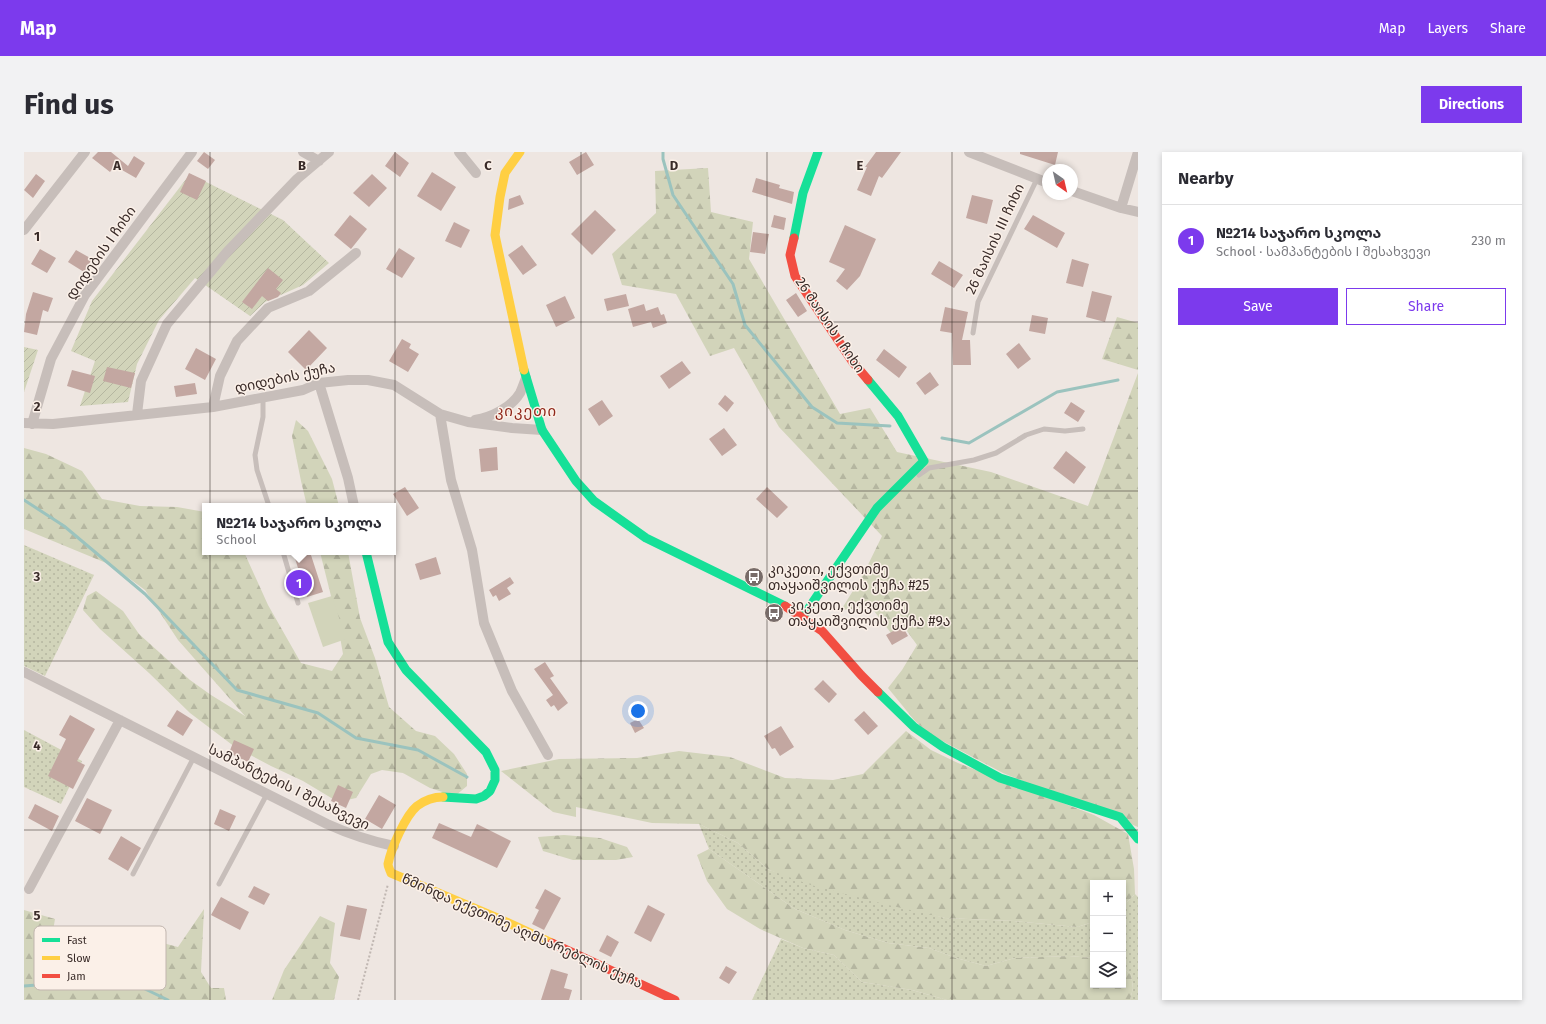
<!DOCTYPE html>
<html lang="en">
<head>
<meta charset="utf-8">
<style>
  body { margin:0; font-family:"Fira Sans","Noto Sans Georgian",sans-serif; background:#f2f2f3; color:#2b2b33 }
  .controls { position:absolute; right:12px; bottom:12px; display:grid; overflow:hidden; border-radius:0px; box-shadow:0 2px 6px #0003 }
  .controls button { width:36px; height:36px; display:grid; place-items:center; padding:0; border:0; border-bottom:1px solid #e1e1e2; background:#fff; color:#2b2b33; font:20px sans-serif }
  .compass { position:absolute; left:1018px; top:12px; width:36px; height:36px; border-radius:50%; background:#fff; box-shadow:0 2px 6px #0003; rotate:146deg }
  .you { position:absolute; left:614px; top:559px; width:14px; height:14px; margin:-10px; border:3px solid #fff; border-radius:50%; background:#1a73e8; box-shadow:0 0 0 6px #1a73e833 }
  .badge { display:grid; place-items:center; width:26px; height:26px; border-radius:50%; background:#7c3aed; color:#fff; font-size:13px; font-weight:700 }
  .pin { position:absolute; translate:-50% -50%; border:2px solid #fff; box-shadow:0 1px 4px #0006 }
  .popup { position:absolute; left:178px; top:351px; width:194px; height:52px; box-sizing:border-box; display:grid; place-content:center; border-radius:0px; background:#fff; filter:drop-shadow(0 1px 3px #0005); font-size:13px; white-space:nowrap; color:#7c7c81 }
  .popup b { font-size:15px; color:#2b2b33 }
  .popup::after { content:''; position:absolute; left:50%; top:100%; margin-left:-8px; border:8px solid transparent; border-top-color:#fff }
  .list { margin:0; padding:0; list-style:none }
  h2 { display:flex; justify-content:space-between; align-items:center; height:52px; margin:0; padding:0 16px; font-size:17px }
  h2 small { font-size:13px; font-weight:400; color:#7c7c81 }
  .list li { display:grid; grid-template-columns:26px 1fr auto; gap:12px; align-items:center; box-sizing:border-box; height:72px; padding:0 16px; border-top:1px solid #e1e1e2 }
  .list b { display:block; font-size:15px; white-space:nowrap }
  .list p { margin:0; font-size:13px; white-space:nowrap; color:#7c7c81 }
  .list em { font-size:13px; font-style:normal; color:#7c7c81 }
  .actions { display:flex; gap:8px; padding:12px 16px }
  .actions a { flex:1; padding:9px 0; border:1px solid #7c3aed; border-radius:0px; text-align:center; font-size:14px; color:#7c3aed }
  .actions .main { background:#7c3aed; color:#fff }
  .icon { flex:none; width:22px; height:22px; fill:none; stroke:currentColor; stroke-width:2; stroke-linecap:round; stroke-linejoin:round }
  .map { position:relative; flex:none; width:1114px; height:848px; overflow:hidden; border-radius:0px }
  header { display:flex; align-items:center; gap:24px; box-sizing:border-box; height:56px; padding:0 20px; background:#7c3aed; color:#fff }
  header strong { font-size:19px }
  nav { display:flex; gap:22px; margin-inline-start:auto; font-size:14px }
  .intro { display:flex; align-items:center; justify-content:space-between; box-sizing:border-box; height:96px; padding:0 24px }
  h1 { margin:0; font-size:28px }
  .button { padding:10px 18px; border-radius:0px; background:#7c3aed; color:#fff; font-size:14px; font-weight:700 }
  main { display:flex; gap:24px; padding:0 24px }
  aside { flex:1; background:#fff; border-radius:0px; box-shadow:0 2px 6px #0003 }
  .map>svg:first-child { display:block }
  .grass { fill:url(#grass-dots) }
  .forest { fill:url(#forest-firs) }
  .park { fill:#d2d4ba }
  .garden { fill:url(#garden-furrows) }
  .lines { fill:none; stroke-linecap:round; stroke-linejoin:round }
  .stream { stroke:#9bc3be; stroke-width:3 }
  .building { fill:#c3a7a1 }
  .path { stroke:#c0b7b2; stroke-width:2; stroke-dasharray:2 2; stroke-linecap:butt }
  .lane { stroke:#c7beba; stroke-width:5 }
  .street { stroke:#c7beba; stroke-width:10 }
  .fast { stroke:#16e098; stroke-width:9 }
  .slow { stroke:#ffcf43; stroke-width:9 }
  .jam { stroke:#f24e42; stroke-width:9 }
  .grid { fill:none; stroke:#392b28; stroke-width:1; stroke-opacity:0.55 }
  .labels { text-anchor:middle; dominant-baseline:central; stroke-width:3; stroke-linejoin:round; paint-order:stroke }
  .street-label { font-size:14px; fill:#392b28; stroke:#fbf0e8 }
  .poi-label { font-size:14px; fill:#392b28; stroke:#fbf0e8; text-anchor:start }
  .neighbourhood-label { font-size:15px; letter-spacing:1px; fill:#8f2619; stroke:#fbf0e8 }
  .key { fill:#fbf0e8; stroke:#c1b5ae; stroke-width:1 }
  .key-label { font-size:11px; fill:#392b28 }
  .grid-label { font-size:13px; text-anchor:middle; font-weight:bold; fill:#392b28; stroke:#fbf0e8; stroke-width:3; stroke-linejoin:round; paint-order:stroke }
</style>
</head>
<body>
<header>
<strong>Map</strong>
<nav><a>Map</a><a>Layers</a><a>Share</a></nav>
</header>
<div class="intro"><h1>Find us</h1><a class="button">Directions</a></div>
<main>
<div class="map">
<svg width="1114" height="848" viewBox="0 0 1114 848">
  <defs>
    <pattern id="grass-dots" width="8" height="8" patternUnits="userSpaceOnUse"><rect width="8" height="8" fill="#d2d4ba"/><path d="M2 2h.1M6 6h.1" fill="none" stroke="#b5b6a0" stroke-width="1.8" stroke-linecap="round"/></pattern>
    <pattern id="forest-firs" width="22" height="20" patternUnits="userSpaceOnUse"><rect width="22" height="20" fill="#d2d4ba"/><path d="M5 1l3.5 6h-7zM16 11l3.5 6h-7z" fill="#b5b6a0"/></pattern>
    <pattern id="garden-furrows" width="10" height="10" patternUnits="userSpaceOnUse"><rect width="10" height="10" fill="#d2d4ba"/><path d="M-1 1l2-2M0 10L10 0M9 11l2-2" fill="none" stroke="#b5b6a0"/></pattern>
  </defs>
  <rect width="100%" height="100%" fill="#eee6e1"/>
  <path class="grass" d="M0 393 70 423 21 524 0 514Z
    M0 578 58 609 37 652 0 635Z
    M675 672 714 691 745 718 921 766 990 769 1053 775 1069 770V806L1045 804 991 806 962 814 932 806 905 796 864 791 821 778 771 757 685 697Z
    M1111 742 1114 745V848H1106L1109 836 1107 822 1099 816V754Z
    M757 787 779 796 810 803 838 830 888 838 923 848H728Z"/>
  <path class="forest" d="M684 16 687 60 729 70 725 107 816 262 846 256 873 300 967 320 1064 354 1114 221V675L979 621 907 583 891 569 864 536 878 518 893 493 878 472 867 481 847 455 817 458 840 421 858 384 755 275 710 196 686 204 652 142 598 133 588 102 632 61 631 19Z
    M1093 165 1114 171V218L1078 207Z
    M272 268 284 279 308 327 315 354H283L277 329 268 284Z
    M0 296 22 302 58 319 78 347 116 354 153 355 181 360V400H220L244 453 277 511 308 519 319 502 313 468 296 400H324L336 466 351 506 365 555 392 579 411 584 430 602 443 622V634L431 644 406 636 379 621 358 618 347 622 332 646 314 650 279 629 247 614 211 595 166 561 125 521 76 477 59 458 63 444 72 439 99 459 115 482 166 528 187 543 221 564 154 488 121 438 87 413 0 377Z
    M882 579 907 598 934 611 1070 663 1104 682 1110 717 1111 742 1099 754V731H1069V770L1053 775 990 769 921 766 860 752 787 733 745 718 714 691 675 672 628 671 552 655V665L529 660 477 619 535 607 613 606 655 599 706 605 761 626 809 628 839 622Z
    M540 683 576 686 603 695 609 705 592 708H549L519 699 514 685Z
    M685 697 771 757 821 778 864 791 905 796 932 806 962 814 991 806 1045 804 1069 806V833H1099V816L1107 822 1109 836 1106 848H923L888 838 838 830 810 803 779 796 736 777 703 757 683 729 673 703Z
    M180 757 177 820 187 836H200L202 848H0V758L31 767 29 779 64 785H116L154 795Z
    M296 764 311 771 306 811 315 825 310 848H248L260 818Z"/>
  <path class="park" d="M308 444 322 487 299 495 284 451Z"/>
  <path class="garden" d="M166 22 259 68 305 111 279 133 241 150 226 164 171 126 135 168 113 212 104 250 56 254 71 209 47 199 68 149Z
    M0 195 14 198 0 240Z"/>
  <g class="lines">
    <path class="stream" d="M639 0V7L649 43 709 132 721 173 788 255 813 271 866 274
      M918 286 945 291 1033 240 1094 228
      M0 348 40 374 121 442 213 538 294 561 332 586 394 598 443 625
      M0 834 64 829 119 836 144 848"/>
  </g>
  <path class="building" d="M74 0H87L104 14 110 4 121 11 112 26 91 14 86 20 68 6Z
    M180 0 191 8 184 17 173 9Z
    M371 0 385 11 376 25 361 14Z
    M562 0 570 13 553 23 545 10Z
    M852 0H877L858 26 855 24 847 44 833 38 843 15H841Z
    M996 0H1034L1031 13 996 2Z
    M408 20 432 35 417 59 393 44Z
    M165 21 182 29 173 48 156 40Z
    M12 22 21 29 9 46 0 38Z
    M348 22 363 36 345 55 329 41Z
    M732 26 756 33 755 36 770 40 768 52 728 40Z
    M496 43 500 52 484 58 485 47Z
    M948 43 969 48 963 72 942 66Z
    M571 58 592 78 568 103 547 82Z
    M326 63 343 77 327 97 310 83Z
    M750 63 762 66 760 78 747 75Z
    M1009 63 1041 81 1033 96 1000 77Z
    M430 70 446 78 437 96 421 89Z
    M821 73 852 87 836 124 823 138 812 129 821 117 805 110Z
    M729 80 745 82 741 102 726 100Z
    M498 93 513 113 499 123 484 103Z
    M375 96 391 106 378 126 362 117Z
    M16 97 32 106 23 121 7 112Z
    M52 98 68 107 60 120 44 110Z
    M1048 107 1065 112 1059 135 1042 131Z
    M915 109 939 123 930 136 907 122Z
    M244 116 259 128 252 137 257 141 254 145 244 149 238 144 228 157 218 150Z
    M1068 139 1088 144 1081 170 1062 165Z
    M9 140 29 146 24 160 19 158 13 183 0 180 2 162Z
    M772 141 783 159 774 165 762 148Z
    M602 142 605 154 583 159 580 147Z
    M541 144 551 166 532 175 522 153Z
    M620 152 622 159 634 155 637 163 640 162 643 171 629 176 627 170 609 175 604 157Z
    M921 155 944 160 938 188H946L947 213H929L928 181 916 179Z
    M1008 163 1024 166 1021 182 1005 179Z
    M285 178 303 196 282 218 264 200Z
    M378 187 387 192 385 196 395 202 384 220 365 209Z
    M995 191 1007 207 994 217 982 202Z
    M172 196 192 207 181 228 161 217Z
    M860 197 883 215 875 226 852 208Z
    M658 209 667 221 645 237 636 224Z
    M83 215 111 221 107 236 79 229Z
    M48 218 71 224 66 241 43 234Z
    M906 220 915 233 901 243 892 231Z
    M171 231 173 242 152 245 150 234Z
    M701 243 710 251 703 260 694 252Z
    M578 248 589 264 575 274 564 257Z
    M1047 250 1061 259 1054 270 1040 261Z
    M700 276 713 293 698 304 685 287Z
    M473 295 474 318 457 320 455 297Z
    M1042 299 1062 315 1050 332 1029 316Z
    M381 335 395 356 383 364 369 342Z
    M743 335 764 355 753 366 732 347Z
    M269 400H286L299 440 283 445Z
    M412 405 417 422 396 428 391 412Z
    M486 425 490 431 483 436 487 442 475 449 472 443 469 445 465 438Z
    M876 470 884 484 868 493 862 483 871 478 869 475Z
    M521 510 530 524 526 526 544 551 534 559 530 553 527 555 522 548 529 543 510 517Z
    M799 528 813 542 805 551 790 537Z
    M153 558 169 568 159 584 143 574Z
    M840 559 854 574 844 583 830 568Z
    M46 563 71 577 53 609 61 613 49 637 24 624 42 587 35 583Z
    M614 567 620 576 611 581 606 571Z
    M757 574 770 595 756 604 751 596 748 597 740 584Z
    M210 588 230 597 224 610 205 601Z
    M314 633 329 640 322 656 307 649Z
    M355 643 372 653 358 677 341 667Z
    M63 646 88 658 76 682 51 669Z
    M11 652 35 664 28 679 4 666Z
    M196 657 212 664 205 679 190 672Z
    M415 671 447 685 453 672 487 689 473 716 408 686Z
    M97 684 117 696 104 719 84 707Z
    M230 734 246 742 240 753 224 745Z
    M521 737 537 746 520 778 508 772 515 758 511 756Z
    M197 745 225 760 216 778 187 763Z
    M323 753 343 757 336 788 316 784Z
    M624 753 641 762 627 790 610 781Z
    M583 783 595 790 587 805 575 799Z
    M702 814 713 820 705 832 695 826Z
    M527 817 544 822 540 836 548 838 545 848H517Z"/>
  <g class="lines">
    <path class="path" d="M334 848 364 732"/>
    <path class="lane" d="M949 181 954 150 1013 27
      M239 245V265L231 303 233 318 245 354
      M895 323 905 316 950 308 972 301 1002 283 1020 277 1041 279 1059 277
      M259 400 274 451
      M109 722 170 605
      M195 732 243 642"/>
    <path class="street" d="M279 0 295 9
      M435 0 452 21
      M945 0 1024 31
      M1048 39 1097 56 1114 60
      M1097 56 1114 0
      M0 78 61 0
      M295 231 324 326 330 354
      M189 255 196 224 213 189 244 156 285 139 332 101
      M113 262 117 229 143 172 203 100 273 27 305 0
      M416 262 427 328 448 398 460 471 488 539 524 603
      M451 268C467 265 487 256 496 241 498 237 500 231 502 226
      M0 271 29 272 189 255 279 238 295 231 324 228H344L370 233 416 262 444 270 488 276 518 278
      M8 272 27 207 61 143 168 0
      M0 520 303 672C325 682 346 689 370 694
      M5 737 96 568"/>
    <path class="fast" d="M770 86 779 41 794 0
      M500 218 518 278 552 329 570 349 622 386 761 454
      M342 400 364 490 382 518 462 600 471 618V628L466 639 460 644 452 647 419 645
      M778 466 853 356 900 309 874 264 844 228
      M854 540 890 575 919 595 976 626 1096 665 1114 687"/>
    <path class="slow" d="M496 0 481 21 476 45 471 83 500 218
      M419 645C409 645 401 648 393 654 381 664 367 697 364 712 364 715 366 718 367 721L478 768 528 791"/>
    <path class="jam" d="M770 86 766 103 771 124 828 209 844 228
      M761 454 798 479 837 523 854 540
      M528 791 651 848"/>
  </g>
  <path class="grid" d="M186 0V848M371 0V848M557 0V848M743 0V848M928 0V848M0 170H1114M0 339H1114M0 509H1114M0 678H1114"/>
  <defs>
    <symbol id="bus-disc" viewBox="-11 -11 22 22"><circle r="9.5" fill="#786c69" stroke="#fbf0e8"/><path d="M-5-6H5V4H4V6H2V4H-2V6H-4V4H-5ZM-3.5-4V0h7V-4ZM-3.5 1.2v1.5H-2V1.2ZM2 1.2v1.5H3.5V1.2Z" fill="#fff"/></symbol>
  </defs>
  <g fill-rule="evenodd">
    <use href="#bus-disc" x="719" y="414" width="22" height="22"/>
    <use href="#bus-disc" x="739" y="450" width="22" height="22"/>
  </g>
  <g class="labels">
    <g class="street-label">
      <text transform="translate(971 87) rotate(-65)">26 მაისის III ჩიხი</text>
      <text transform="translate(77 101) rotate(-55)">დიდების I ჩიხი</text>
      <text transform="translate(806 173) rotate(56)">26 მაისის I ჩიხი</text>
      <text transform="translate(261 226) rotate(-12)">დიდების ქუჩა</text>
      <text transform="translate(265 635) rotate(26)">სამპანტების I შესახვევი</text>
      <text transform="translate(498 779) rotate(24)">წმინდა ექვთიმე აღმსარებლის ქუჩა</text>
    </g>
    <g class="poi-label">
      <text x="744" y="417">კიკეთი, ექვთიმე<tspan x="744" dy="16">თაყაიშვილის ქუჩა #25</tspan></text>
      <text x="764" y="453">კიკეთი, ექვთიმე<tspan x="764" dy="16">თაყაიშვილის ქუჩა #9ა</tspan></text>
    </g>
    <g class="neighbourhood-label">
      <text x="502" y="259">კიკეთი</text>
    </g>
  </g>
  <rect x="10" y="774" width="132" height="64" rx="6" class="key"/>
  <rect x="18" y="786" width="18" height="4" fill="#16e098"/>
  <rect x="18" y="804" width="18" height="4" fill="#ffcf43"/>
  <rect x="18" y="822" width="18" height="4" fill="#f24e42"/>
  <g class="key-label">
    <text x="43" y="792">Fast</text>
    <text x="43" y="810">Slow</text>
    <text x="43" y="828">Jam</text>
  </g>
  <g class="grid-label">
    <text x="93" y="18">A</text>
    <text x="278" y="18">B</text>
    <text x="464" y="18">C</text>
    <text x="650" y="18">D</text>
    <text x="836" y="18">E</text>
    <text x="13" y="89">1</text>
    <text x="13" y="259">2</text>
    <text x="13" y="429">3</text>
    <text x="13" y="598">4</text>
    <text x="13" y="768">5</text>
  </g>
</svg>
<div class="controls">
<button>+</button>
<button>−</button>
<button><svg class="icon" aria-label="layers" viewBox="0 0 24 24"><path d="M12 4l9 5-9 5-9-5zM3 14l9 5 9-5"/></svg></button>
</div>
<svg class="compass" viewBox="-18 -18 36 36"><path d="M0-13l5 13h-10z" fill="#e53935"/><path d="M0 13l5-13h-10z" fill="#7c7c81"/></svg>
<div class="you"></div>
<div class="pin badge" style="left:275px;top:431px">1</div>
<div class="popup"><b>№214 საჯარო სკოლა</b>School</div>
</div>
<aside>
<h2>Nearby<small></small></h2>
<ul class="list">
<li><span class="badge">1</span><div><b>№214 საჯარო სკოლა</b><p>School · სამპანტების I შესახვევი</p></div><em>230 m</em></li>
</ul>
<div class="actions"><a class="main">Save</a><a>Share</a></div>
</aside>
</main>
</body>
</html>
